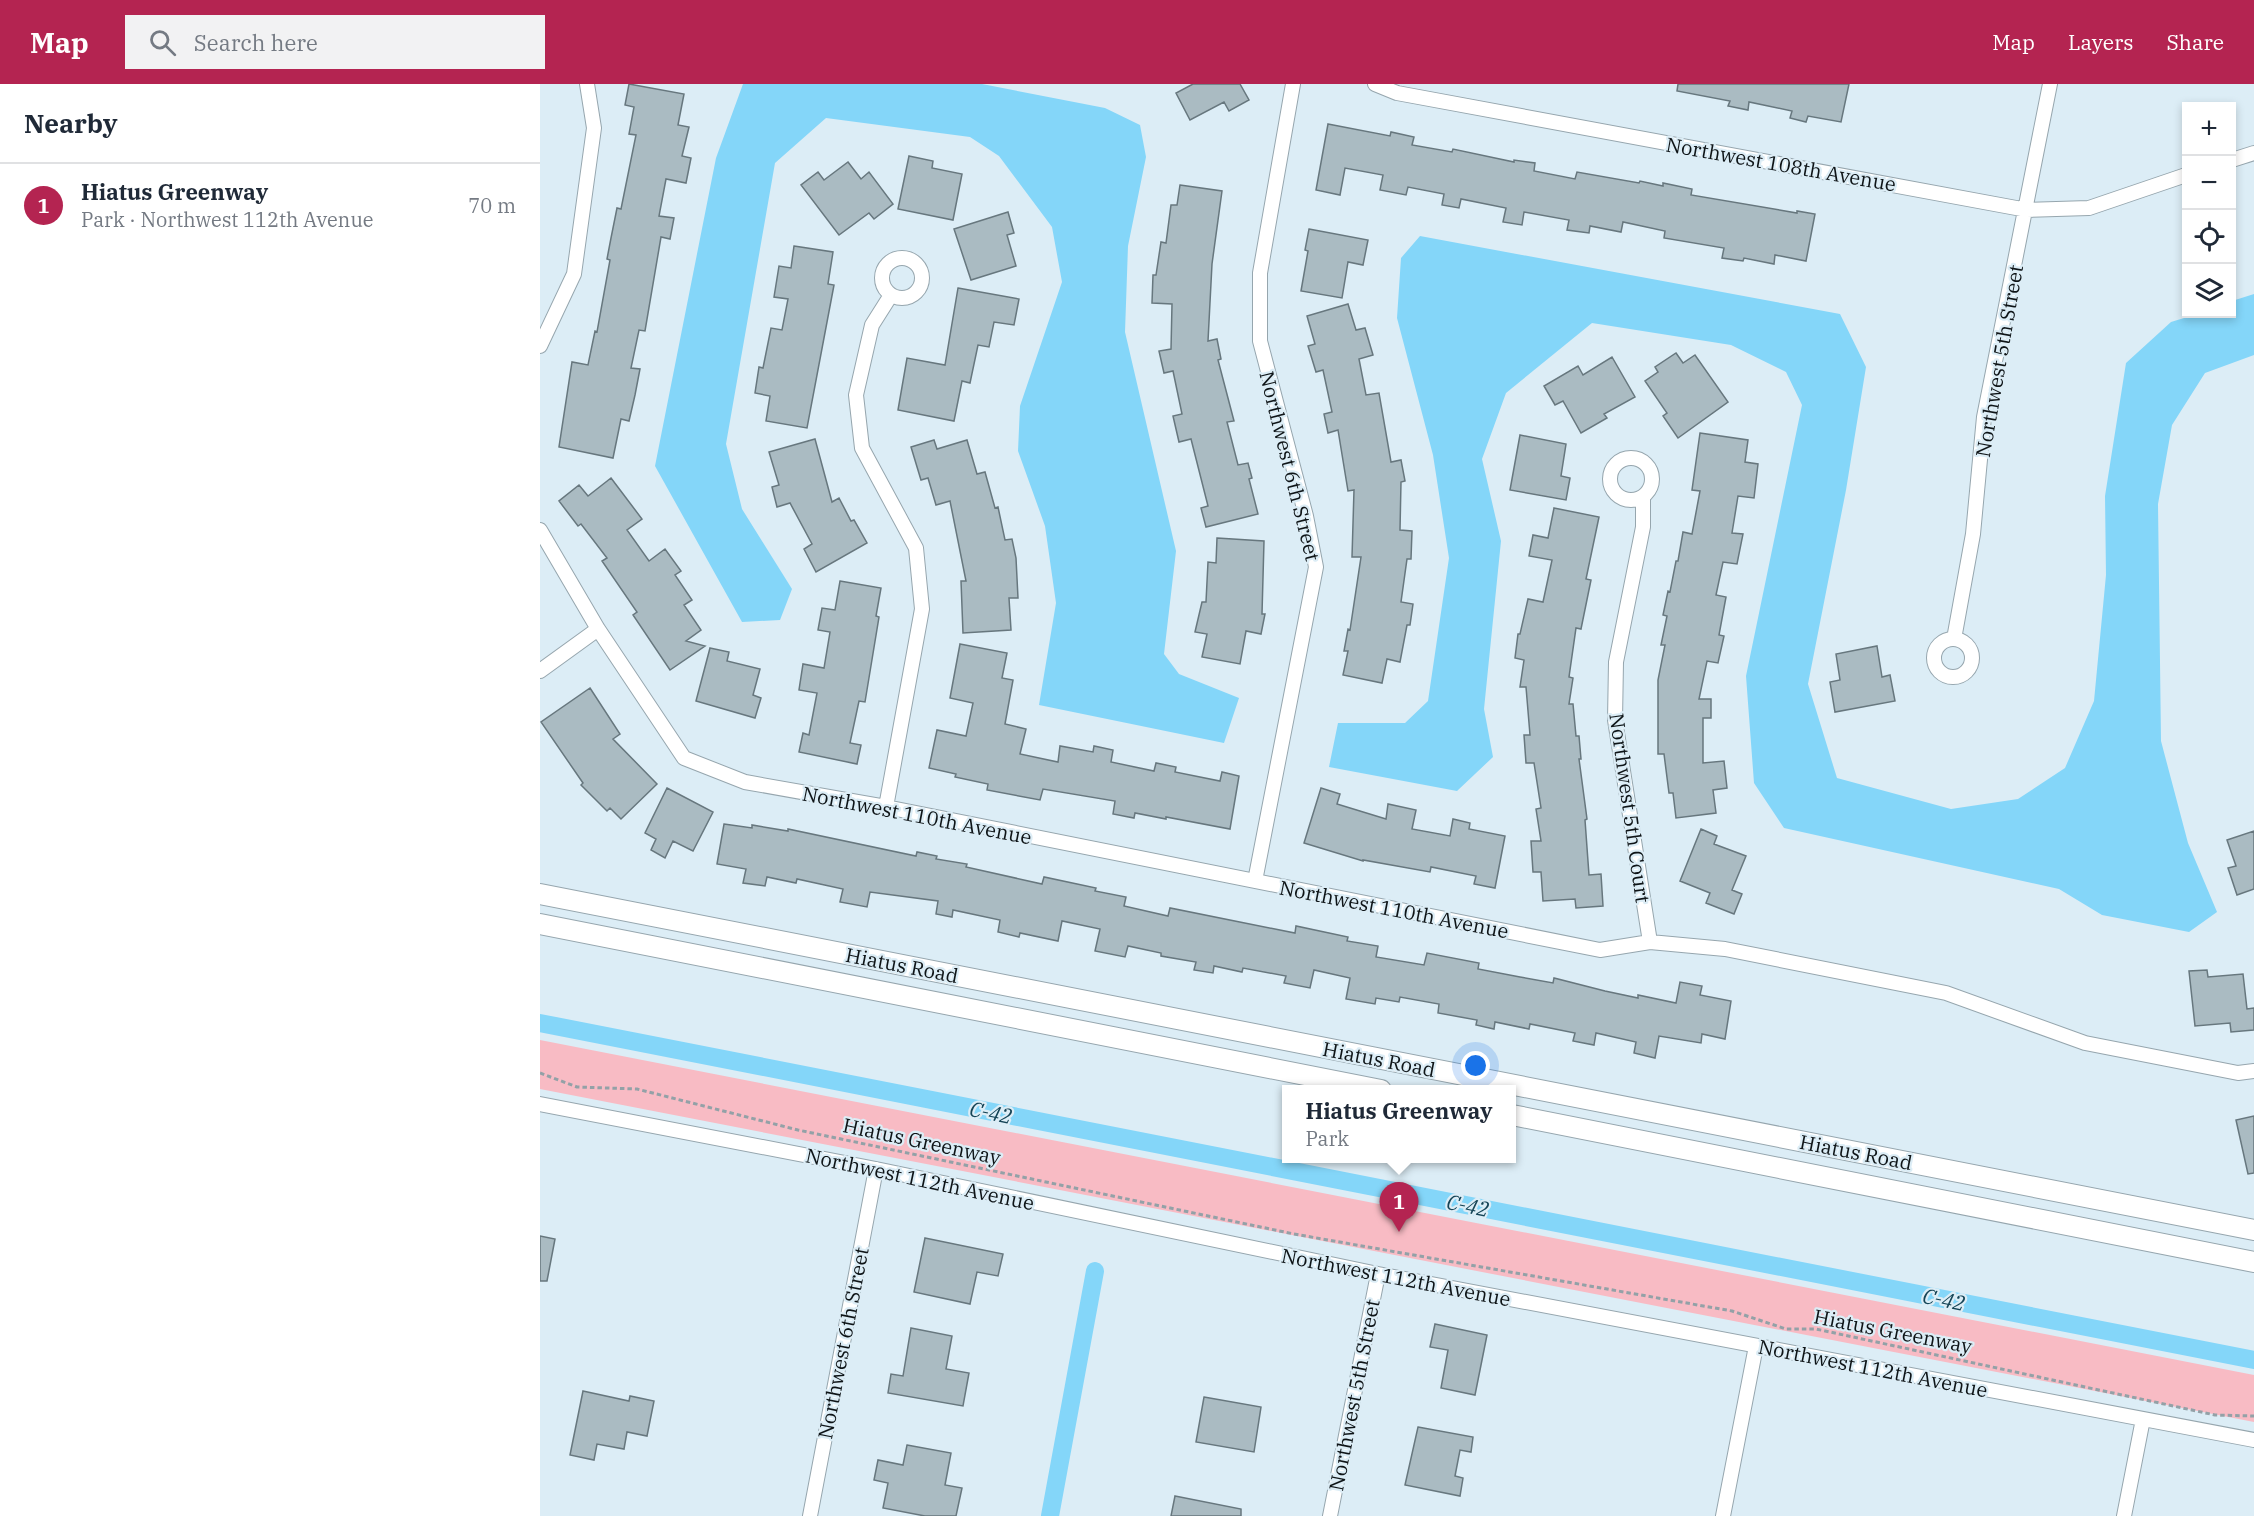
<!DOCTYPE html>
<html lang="en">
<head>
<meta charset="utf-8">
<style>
  body { margin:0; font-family:"IBM Plex Serif",serif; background:#f2f2f3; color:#1f2937 }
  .controls { position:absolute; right:18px; top:18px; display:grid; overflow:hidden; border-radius:0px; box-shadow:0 3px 9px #0003 }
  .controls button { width:54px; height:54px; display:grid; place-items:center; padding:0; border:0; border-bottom:2px solid #e0e1e3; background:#fff; color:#1f2937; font:30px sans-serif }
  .you { position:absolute; left:936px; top:982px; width:21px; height:21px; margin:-15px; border:4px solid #fff; border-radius:50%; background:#1a73e8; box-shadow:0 0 0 9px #1a73e833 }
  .badge { display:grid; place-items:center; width:39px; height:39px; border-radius:50%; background:#b42451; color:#fff; font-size:20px; font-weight:700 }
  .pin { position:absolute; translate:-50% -50px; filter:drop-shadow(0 2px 3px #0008) }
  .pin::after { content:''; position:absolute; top:32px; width:21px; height:18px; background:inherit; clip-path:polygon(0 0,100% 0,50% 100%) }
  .popup { position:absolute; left:742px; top:1001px; width:234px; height:78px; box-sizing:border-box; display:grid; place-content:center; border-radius:0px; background:#fff; filter:drop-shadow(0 2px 4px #0005); font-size:20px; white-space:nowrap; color:#747a83 }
  .popup b { font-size:22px; color:#1f2937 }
  .popup::after { content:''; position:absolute; left:50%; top:100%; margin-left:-12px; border:12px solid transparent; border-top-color:#fff }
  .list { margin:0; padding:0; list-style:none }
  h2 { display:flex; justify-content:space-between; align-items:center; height:78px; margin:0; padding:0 24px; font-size:26px }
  h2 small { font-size:20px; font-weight:400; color:#747a83 }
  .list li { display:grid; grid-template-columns:39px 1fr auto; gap:18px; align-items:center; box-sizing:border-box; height:84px; padding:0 24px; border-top:2px solid #e0e1e3 }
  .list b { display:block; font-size:22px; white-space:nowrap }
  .list p { margin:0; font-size:20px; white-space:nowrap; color:#747a83 }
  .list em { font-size:20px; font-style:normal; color:#747a83 }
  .icon { flex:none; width:33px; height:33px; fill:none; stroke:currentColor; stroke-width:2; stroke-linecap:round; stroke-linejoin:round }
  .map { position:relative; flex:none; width:1714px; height:1432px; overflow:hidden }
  header { display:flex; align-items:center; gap:36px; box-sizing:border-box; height:84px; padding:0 30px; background:#b42451; color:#fff }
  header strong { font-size:28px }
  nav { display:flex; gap:33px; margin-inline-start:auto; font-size:21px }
  .search { width:420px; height:54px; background:#f2f2f3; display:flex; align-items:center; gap:15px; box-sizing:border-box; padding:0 21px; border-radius:0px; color:#747a83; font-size:22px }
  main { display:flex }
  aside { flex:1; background:#fff }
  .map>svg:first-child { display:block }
  .green { fill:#f8bbc4 }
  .water { fill:#84d6f9 }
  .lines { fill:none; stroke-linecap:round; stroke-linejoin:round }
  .canal { stroke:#84d6f9; stroke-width:18 }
  .building { fill:#aabbc2; stroke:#67777e; stroke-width:1.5 }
  .minor-casing { stroke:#96a6ae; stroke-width:16 }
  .secondary-casing { stroke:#96a6ae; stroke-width:22 }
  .path { stroke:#93a1a7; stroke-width:3; stroke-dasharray:4.5 3; stroke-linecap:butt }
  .minor { stroke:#fff; stroke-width:14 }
  .secondary { stroke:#fff; stroke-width:20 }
  .labels { text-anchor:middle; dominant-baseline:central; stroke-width:4.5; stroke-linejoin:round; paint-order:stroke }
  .street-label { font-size:20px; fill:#0e1417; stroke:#dcedf6 }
  .water-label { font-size:21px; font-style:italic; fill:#154456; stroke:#dcedf6 }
</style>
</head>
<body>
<header>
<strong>Map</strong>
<div class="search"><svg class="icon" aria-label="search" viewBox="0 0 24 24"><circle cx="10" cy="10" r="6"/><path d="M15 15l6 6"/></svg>Search here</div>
<nav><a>Map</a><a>Layers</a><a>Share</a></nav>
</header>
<main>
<aside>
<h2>Nearby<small></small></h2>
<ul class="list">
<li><span class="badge">1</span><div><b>Hiatus Greenway</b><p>Park · Northwest 112th Avenue</p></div><em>70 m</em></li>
</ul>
</aside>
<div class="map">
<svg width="1714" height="1432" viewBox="0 0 1714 1432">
  <rect width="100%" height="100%" fill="#dcedf6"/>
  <path class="green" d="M0 956 1714 1291V1338L0 1005Z"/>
  <path class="water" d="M203 0H442L565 24 600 41 606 73 588 162 585 248 636 467 624 570 639 590 699 614 684 659 499 621 516 519 505 442 478 367 480 322 522 198 512 143 459 72 430 53 286 34 235 79 186 360 202 425 252 505 240 536 202 538 115 382 176 74Z
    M880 152 1300 230 1326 283 1306 406 1268 600 1297 694 1411 725 1478 715 1525 684 1554 617 1566 491 1565 412 1586 279 1631 238 1657 230H1692V217L1714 210V271L1665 289 1632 341 1618 420 1621 657 1648 759 1677 828 1649 848 1562 831 1519 805 1244 744 1214 699 1206 592 1262 321 1246 288 1191 261 1052 239 966 309 942 375 961 457 944 625 953 673 917 707 789 683 798 639H865L888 617 909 474 893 371 857 234 861 174Z"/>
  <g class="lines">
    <path class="canal" d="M0 939 1714 1276
      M510 1432 555 1187"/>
  </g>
  <path class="building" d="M89 0 144 10 138 41 149 43 142 72 151 74 146 99 126 95 119 132 134 134 130 155 121 153 105 247 99 246 91 284 100 285 95 311 89 337 81 335 73 374 19 363 32 278 48 281 55 247 57 248 70 176 67 175 71 154 77 124 81 125 96 51 89 50 94 23 85 21Z
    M653 0H700L709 16 689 27 684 18 650 36 636 9Z
    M1138 0H1309L1301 38 1268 32 1266 38 1250 34 1252 27 1209 18 1208 26 1188 22 1190 17 1137 7Z
    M788 40 850 52 851 48 874 53 872 61 912 68 913 65 974 78V76L995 79 994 87 1035 95 1037 88 1099 99 1100 97 1123 102V99L1152 105 1151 111 1257 129V127L1275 130 1266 177 1235 171 1234 180 1204 174 1203 177 1182 174 1184 164 1124 154 1125 147 1083 138 1081 148 1050 142 1049 149 1027 146 1029 136 984 128 982 141 963 138 966 124 921 115 919 124 902 121 904 110 868 103 866 111 840 106 843 91 805 84 800 111 776 106Z
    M369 72 393 77 392 84 422 90 413 136 358 125Z
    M308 78 321 95 329 88 353 120 334 135 329 129 299 151 261 101 278 88 284 96Z
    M640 101 682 107 672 180 668 257 677 255 681 275 678 276 694 337 687 338 698 381 708 379 712 394 709 395 718 430 666 443 661 424 668 422 651 355 639 358 633 332 642 330 633 287 624 289 619 267 631 265 632 220 612 219 613 191H616L621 158 626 159 631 121H637Z
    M468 128 474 149 467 151 476 182 431 196 414 145Z
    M769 145 828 156 823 181 808 178 802 214 761 207 768 167 765 166Z
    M254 162 293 168 288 200 294 201 267 344 226 337 230 312 215 309 219 283 223 284 231 244 242 246 248 215 234 213 239 182 251 184Z
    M418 204 479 215 474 241 454 238 449 263 438 261 430 299 422 297 414 337 358 326 367 274 405 281Z
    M808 220 816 246 825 244 833 271 819 275 826 311 839 309 851 378 861 376 865 397 861 398 860 446 872 447 871 475H867L861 518 873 520 870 541H867L860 578 847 575 842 599 803 591 808 567H804L808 545 810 546 821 473H812L814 406 808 407 798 346 788 349 784 330 792 328 783 286 776 288 768 262 775 260 767 232Z
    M1136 269 1143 279 1155 271 1188 318 1138 354 1123 332 1127 329 1105 297 1118 288 1115 283Z
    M1072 273 1095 313 1064 330 1067 334 1041 349 1023 317 1015 321 1004 302 1038 282 1043 291Z
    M1160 349 1208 356 1205 378 1218 380 1214 414 1198 412 1192 449 1203 450 1197 480 1183 478 1176 511 1186 513 1179 551 1184 552 1178 579 1167 577 1159 615H1171V634H1163V679L1184 677 1187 704 1173 706 1176 729 1136 734 1133 709H1129L1124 670H1118V596L1125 561H1121L1127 532 1123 531 1128 507 1130 508 1136 477H1138L1143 448 1152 450 1160 407 1152 406Z
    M980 351 1026 360 1021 392 1030 394 1026 416 970 406Z
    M275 355 292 418 299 414 311 437 314 436 327 459 276 488 264 465 272 460 250 419 237 423 232 403 239 401 229 368Z
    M394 356 397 365 427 356 437 390 445 388 455 424 458 423 465 456 472 455 476 474 478 514H469L471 546 423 549 421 497H426L410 417 396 421 388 394 381 396 371 363Z
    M71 394 102 435 87 446 109 477 125 465 141 487 135 491 152 516 144 521 161 546 146 557 165 562 130 586 93 531 97 528 62 477 67 474 41 440 38 442 19 417 39 401 48 412Z
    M1014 424 1059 433 1046 495 1051 496 1041 545 1036 544 1029 593 1033 594 1029 620H1033L1036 652H1039L1041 675H1039L1047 735 1045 736 1049 791 1061 790 1063 822 1036 824 1035 815 1003 817 1001 788H993L991 757H1001L996 725 1001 724 994 679H986L984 651H990L986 603H980L984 576 975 574 978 550H980L988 515 1003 518 1012 476 989 472 993 451 1008 454Z
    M677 454 724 457 722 530H725L721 550 706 547 700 580 662 573 667 550 655 548 662 518H666L668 478 676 479Z
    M300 497 341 504 336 532 339 533 325 618 319 617 310 659 321 661 317 680 259 668 263 649 269 651 277 609 259 606 263 580 284 584 290 548 278 546 282 524 295 526Z
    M420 560 467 569 462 594 473 596 465 640 486 645 480 670 518 678 520 662 553 668 554 662 573 666 571 678 614 687 616 679 636 683 635 688 680 697 682 688 699 692 690 745 626 733V735L595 729 594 734 573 730 575 717 503 705 500 716 447 706 448 700 415 693 416 690 389 684 397 646 426 652 433 619 410 614Z
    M1337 562 1342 593 1350 591 1355 617 1295 628 1290 598 1300 596 1296 570Z
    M170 564 189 568 187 577 220 585 213 611 221 614 215 634 156 617Z
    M50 604 80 650 73 655 117 700 81 735 70 724 67 727 41 701 43 699 1 638Z
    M127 704 173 728 153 767 133 757 125 774 111 766 116 755 105 749Z
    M781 704 800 710 797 720 846 735 848 720 876 726 872 745 910 752 913 735 930 739 929 745 965 752 955 804 934 800 936 792 891 783 890 788 823 776V777L764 759Z
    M184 740 212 744V741L248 747V745L376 772 377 768 397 772 396 775 427 780 426 783 502 800 504 793 556 804 555 807 586 813 584 822 628 832 630 824 755 849 756 842 808 853 807 857 838 862 836 873 884 881 887 869 939 879 938 885 980 893 1013 899 1014 894 1065 907 1098 914V911L1136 919 1140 898 1162 902 1160 911 1191 917 1185 955 1162 950 1161 959 1119 952 1115 974 1094 969 1096 958 1056 949 1054 961 1033 957 1035 949 990 940 989 945 955 938 954 945 936 941 937 936 898 929 899 920 860 913 859 918 836 914 835 920 806 915 810 894 774 886 770 904 744 899 746 892 703 884 702 888 674 882 673 889 654 886 656 878 621 872V869L588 862 585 873 555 867 560 845 522 837 518 857 480 849 479 853 458 848 460 836 413 826 412 833 396 830 398 817 330 808 327 823 300 818 303 805 257 795 256 799 227 793 225 802 203 799 206 785 177 780Z
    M1161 745 1177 752 1174 760 1206 772 1192 806 1202 810 1194 830 1166 819 1170 809 1140 797Z
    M1714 747V805L1697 811 1688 784 1696 782 1687 756Z
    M1667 886 1668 893 1703 890 1707 925 1714 924V946L1691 948 1690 939 1655 942 1649 887Z
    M1714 1032V1089L1708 1090 1696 1036Z
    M0 1152 15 1155 7 1197H0Z
    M385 1154 463 1170 458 1192 437 1188 430 1220 374 1208Z
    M895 1240 947 1251 935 1311 901 1304 908 1266 890 1263Z
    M371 1244 412 1252 406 1285 429 1289 423 1322 348 1309 351 1290 363 1292Z
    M43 1307 89 1317 90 1312 114 1317 107 1352 87 1348 84 1365 57 1360 54 1376 30 1371Z
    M664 1313 721 1323 714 1368 656 1358Z
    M878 1343 933 1353 931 1368 920 1366 915 1392 923 1394 920 1412 865 1401Z
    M367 1361 411 1369 405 1401 422 1404 416 1432H385L343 1424 348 1399 334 1396 338 1376 363 1381Z
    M635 1412 701 1425V1432H631Z"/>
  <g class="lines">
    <defs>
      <path id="minor" d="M835 0 857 9 1487 126 1549 124 1646 91
        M1692 76 1714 69
        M342 194a20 20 0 1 1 40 0a20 20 0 1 1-40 0Z
        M0 262 34 190 54 44 47 0
        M1070 395a21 21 0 1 1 42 0a21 21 0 1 1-42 0Z
        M1103 413V443L1076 578 1075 636 1110 858
        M0 446 58 545 144 674 205 698 346 723 1060 866 1110 858 1185 865 1406 909 1545 959 1698 989 1714 987
        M1414 555 1433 450 1444 333 1510 0
        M1394 574a19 19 0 1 1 38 0a19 19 0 1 1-38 0Z
        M0 587 58 545
        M346 723 382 525 376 464 322 364 316 311 332 241 351 211
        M715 797 776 483 766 432 720 257V189L753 0
        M0 1020 336 1085 838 1190 1714 1356
        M270 1432 336 1085
        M790 1432 838 1190
        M1183 1432 1216 1262
        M1584 1432 1603 1335"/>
      <path id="secondary" d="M0 810 1714 1146
        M0 840 841 1006
        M972 1031 1714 1178"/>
    </defs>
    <use href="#minor" class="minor-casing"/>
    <use href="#secondary" class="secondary-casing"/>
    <path class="path" d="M0 989 37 1003 97 1005 258 1046 754 1150 1192 1227 1246 1245H1276L1675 1331 1714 1332"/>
    <use href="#minor" class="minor"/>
    <use href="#secondary" class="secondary"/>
  </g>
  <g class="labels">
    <g class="street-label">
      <text transform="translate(1241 80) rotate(10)">Northwest 108th Avenue</text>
      <text transform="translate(1459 277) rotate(-80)">Northwest 5th Street</text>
      <text transform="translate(750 382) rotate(76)">Northwest 6th Street</text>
      <text transform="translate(1090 724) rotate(82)">Northwest 5th Court</text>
      <text transform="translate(377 731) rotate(11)">Northwest 110th Avenue</text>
      <text transform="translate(854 825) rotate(11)">Northwest 110th Avenue</text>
      <text transform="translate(362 881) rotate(11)">Hiatus Road</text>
      <text transform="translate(839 975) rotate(11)">Hiatus Road</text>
      <text transform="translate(382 1057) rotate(12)">Hiatus Greenway</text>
      <text transform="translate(1316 1068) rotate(11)">Hiatus Road</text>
      <text transform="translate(380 1095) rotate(12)">Northwest 112th Avenue</text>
      <text transform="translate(856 1193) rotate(11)">Northwest 112th Avenue</text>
      <text transform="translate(1353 1247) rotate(11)">Hiatus Greenway</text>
      <text transform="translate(303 1259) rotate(-79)">Northwest 6th Street</text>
      <text transform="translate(1333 1284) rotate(11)">Northwest 112th Avenue</text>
      <text transform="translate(814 1311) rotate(-79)">Northwest 5th Street</text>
    </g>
    <g class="water-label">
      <text transform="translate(451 1028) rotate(11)">C-42</text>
      <text transform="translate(928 1121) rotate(11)">C-42</text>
      <text transform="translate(1404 1215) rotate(11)">C-42</text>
    </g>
  </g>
</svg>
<div class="controls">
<button>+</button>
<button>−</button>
<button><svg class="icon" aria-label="locate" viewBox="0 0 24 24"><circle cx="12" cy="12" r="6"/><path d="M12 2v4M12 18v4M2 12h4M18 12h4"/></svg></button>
<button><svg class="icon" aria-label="layers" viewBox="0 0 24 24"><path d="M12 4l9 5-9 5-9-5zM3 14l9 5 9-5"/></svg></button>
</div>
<div class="you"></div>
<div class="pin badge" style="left:859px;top:1148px">1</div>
<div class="popup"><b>Hiatus Greenway</b>Park</div>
</div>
</main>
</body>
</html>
